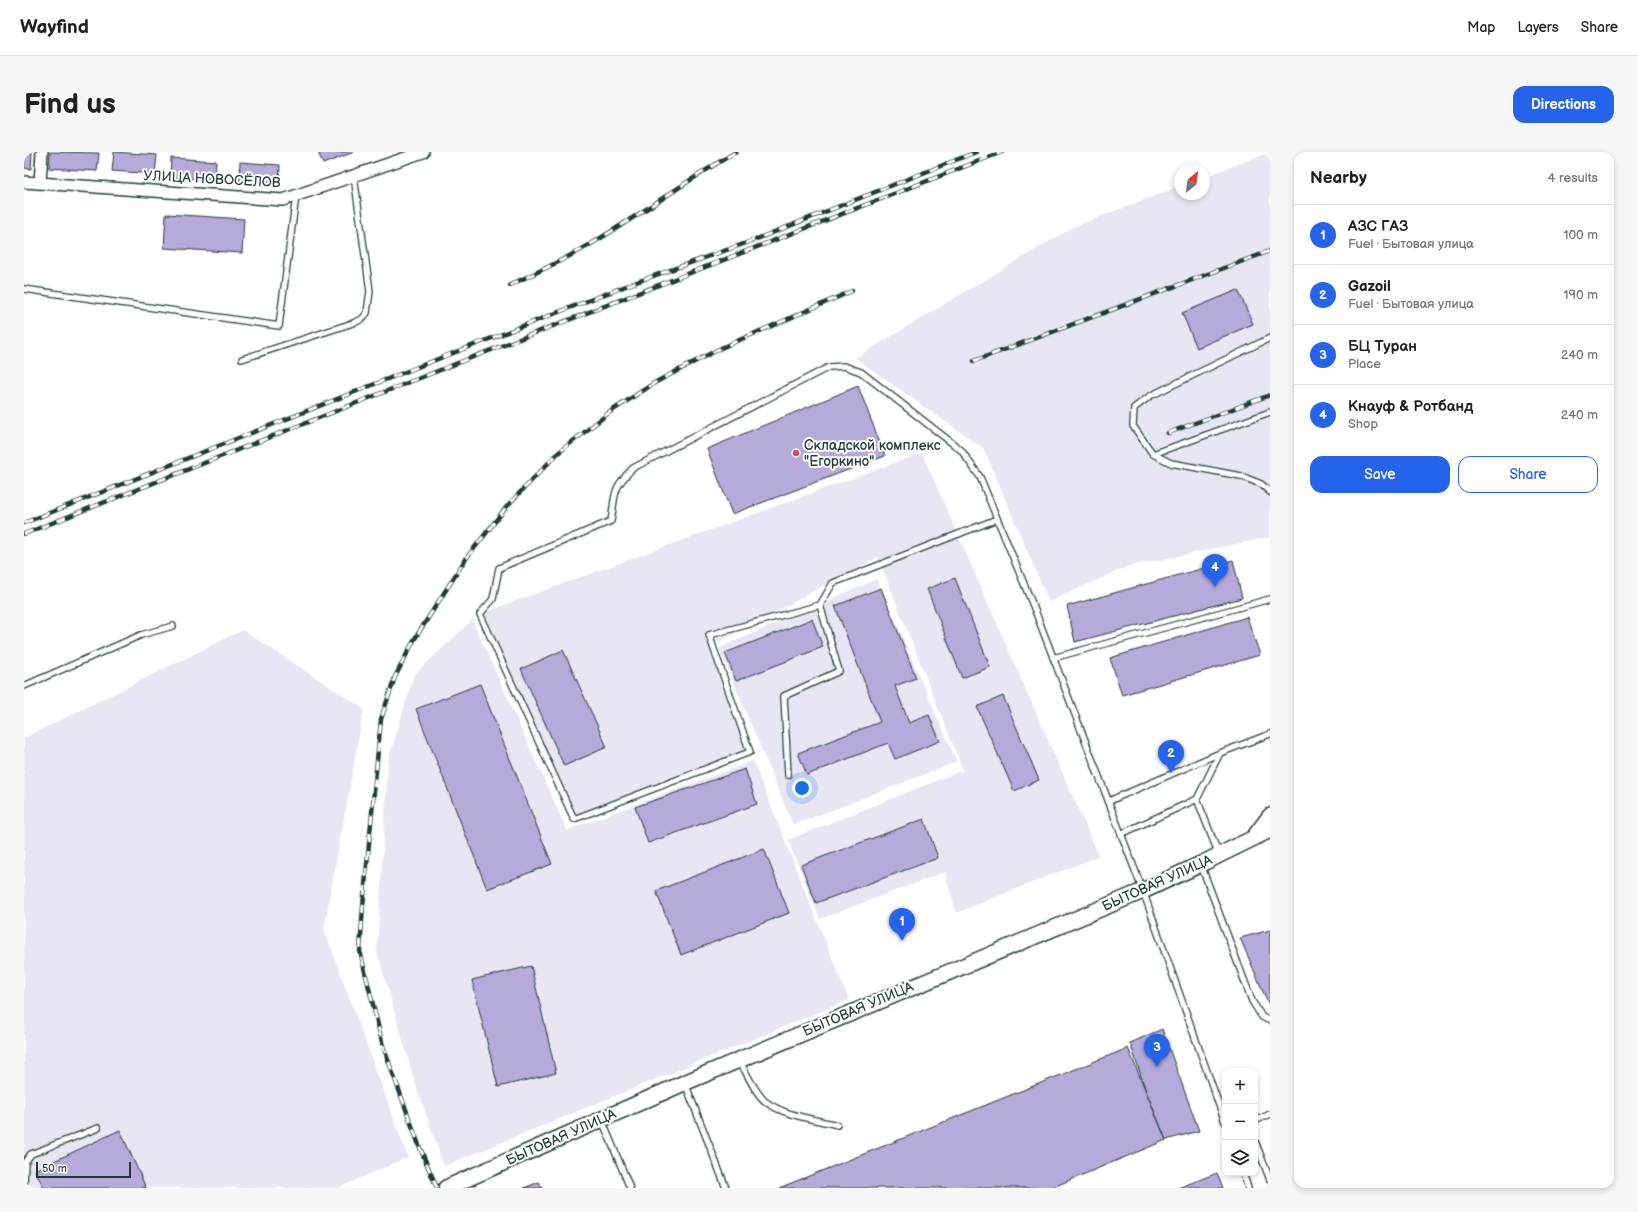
<!DOCTYPE html>
<html lang="en">
<head>
<meta charset="utf-8">
<style>
  body { margin:0; font-family:"Balsamiq Sans",sans-serif; background:#f6f6f6; color:#202124 }
  .controls { position:absolute; right:12px; bottom:12px; display:grid; overflow:hidden; border-radius:8px; box-shadow:0 2px 6px #0003 }
  .controls button { width:36px; height:36px; display:grid; place-items:center; padding:0; border:0; border-bottom:1px solid #e0e0e0; background:#fff; color:#202124; font:20px sans-serif }
  .compass { position:absolute; left:1150px; top:12px; width:36px; height:36px; border-radius:50%; background:#fff; box-shadow:0 2px 6px #0003; rotate:29deg }
  .scale { position:absolute; left:12px; bottom:10px; width:95px; box-sizing:border-box; padding-left:4px; border:2px solid #1f3d34; border-top:0; font-size:11px; line-height:14px; white-space:nowrap; color:#1f3d34; -webkit-text-stroke:3px #fff; paint-order:stroke }
  .you { position:absolute; left:778px; top:636px; width:14px; height:14px; margin:-10px; border:3px solid #fff; border-radius:50%; background:#1a73e8; box-shadow:0 0 0 6px #1a73e833 }
  .badge { display:grid; place-items:center; width:26px; height:26px; border-radius:50%; background:#2563eb; color:#fff; font-size:13px; font-weight:700 }
  .pin { position:absolute; translate:-50% -33px; filter:drop-shadow(0 1px 2px #0008) }
  .pin::after { content:''; position:absolute; top:21px; width:14px; height:12px; background:inherit; clip-path:polygon(0 0,100% 0,50% 100%) }
  .list { margin:0; padding:0; list-style:none }
  h2 { display:flex; justify-content:space-between; align-items:center; height:52px; margin:0; padding:0 16px; font-size:17px }
  h2 small { font-size:13px; font-weight:400; color:#757577 }
  .list li { display:grid; grid-template-columns:26px 1fr auto; gap:12px; align-items:center; box-sizing:border-box; height:60px; padding:0 16px; border-top:1px solid #e0e0e0 }
  .list b { display:block; font-size:15px; white-space:nowrap }
  .list p { margin:0; font-size:13px; white-space:nowrap; color:#757577 }
  .list em { font-size:13px; font-style:normal; color:#757577 }
  .actions { display:flex; gap:8px; padding:12px 16px }
  .actions a { flex:1; padding:9px 0; border:1px solid #2563eb; border-radius:12px; text-align:center; font-size:14px; color:#2563eb }
  .actions .main { background:#2563eb; color:#fff }
  .icon { flex:none; width:22px; height:22px; fill:none; stroke:currentColor; stroke-width:2; stroke-linecap:round; stroke-linejoin:round }
  .map { position:relative; flex:none; width:1246px; height:1036px; overflow:hidden; border-radius:12px }
  header { display:flex; align-items:center; gap:24px; box-sizing:border-box; height:56px; padding:0 20px; background:#fff; border-bottom:1px solid #e0e0e0 }
  header strong { font-size:19px }
  nav { display:flex; gap:22px; margin-inline-start:auto; font-size:14px }
  .intro { display:flex; align-items:center; justify-content:space-between; box-sizing:border-box; height:96px; padding:0 24px }
  h1 { margin:0; font-size:28px }
  .button { padding:10px 18px; border-radius:12px; background:#2563eb; color:#fff; font-size:14px; font-weight:700 }
  main { display:flex; gap:24px; padding:0 24px }
  aside { flex:1; background:#fff; border-radius:12px; box-shadow:0 2px 6px #0003 }
  .map>svg:first-child { display:block }
  .built { fill:#e9e6f4 }
  .building { fill:#b6aadb; stroke:#1f3d34 }
  .lines { fill:none; stroke-linecap:round; stroke-linejoin:round }
  .lane-casing { stroke:#1f3d34; stroke-width:8 }
  .street-casing { stroke:#1f3d34; stroke-width:14 }
  .secondary-casing { stroke:#1f3d34; stroke-width:18 }
  .lane { stroke:#fff; stroke-width:5.5 }
  .street { stroke:#fff; stroke-width:11 }
  .secondary { stroke:#fff; stroke-width:15 }
  .rail-casing { stroke:#1f3d34; stroke-width:4.5 }
  .rail { stroke:#fff; stroke-width:3; stroke-dasharray:9; stroke-linecap:butt }
  .poi-dot { fill:#d1495b; stroke:#fff; stroke-width:1.5 }
  .labels { text-anchor:middle; dominant-baseline:central; stroke-width:4; stroke-linejoin:round; paint-order:stroke }
  .street-label { font-size:14px; fill:#1f3d34; stroke:#fff }
  .poi-label { font-size:14px; fill:#1f3d34; stroke:#fff; text-anchor:start }
</style>
</head>
<body>
<header>
<strong>Wayfind</strong>
<nav><a>Map</a><a>Layers</a><a>Share</a></nav>
</header>
<div class="intro"><h1>Find us</h1><a class="button">Directions</a></div>
<main>
<div class="map">
<svg width="1246" height="1036" viewBox="0 0 1246 1036">
  <rect width="100%" height="100%" fill="#fff"/>
  <filter id="ink" filterUnits="userSpaceOnUse"><feTurbulence type="fractalNoise" baseFrequency=".025" numOctaves="2"/><feDisplacementMap in="SourceGraphic" scale="8" xChannelSelector="R" yChannelSelector="G"/><feConvolveMatrix kernelMatrix="1 2 1 2 8 2 1 2 1" color-interpolation-filters="sRGB"/></filter>
  <g filter="url(#ink)">
    <path class="built" d="M1246 0V385L1102 415 1025 450 960 297 831 206 1049 75 1156 34V42H1180V25Z
      M898 301 1075 704 932 761 921 720 796 767 764 688 939 618 854 405 685 495 726 600 550 667 456 462Z
      M853 427 933 610 769 673 695 496Z
      M448 468 543 678 729 609 825 848 420 1014 391 931 353 799 364 609 390 523Z
      M219 478 340 557 300 777 384 1005 314 1036H0V586Z"/>
    <path class="building" d="M0 0H8L7 17 0 16Z
      M26 0 75 1 73 19 25 16Z
      M90 0 133 3 131 22 88 19Z
      M294 0H330L299 12Z
      M147 6 192 9 191 28 146 25Z
      M216 10 256 13 255 32 215 29Z
      M142 62 220 67 218 101 140 96Z
      M1214 138 1229 172 1173 196 1158 161Z
      M834 234 861 304 708 362 683 297Z
      M1209 408 1218 446 1051 490 1043 454Z
      M931 426 966 515 938 526 903 437Z
      M857 436 892 526 871 534 885 571 905 563 916 589 871 607 864 591 783 623 774 601 856 570 811 454Z
      M1223 465 1236 503 1098 543 1086 506Z
      M788 467 799 495 712 529 701 501Z
      M539 498 583 595 540 614 497 517Z
      M456 532 528 712 463 737 392 557Z
      M979 544 1015 628 990 639 953 555Z
      M721 617 733 652 624 691 611 655Z
      M900 667 914 706 792 751 777 713Z
      M740 697 765 761 657 803 632 739Z
      M1246 778V851H1244L1216 786Z
      M507 814 532 921 474 935 448 828Z
      M1138 877 1175 979 1142 988 1122 939 1106 891Z
      M1104 896 1142 988 1027 1036H755Z
      M96 978 122 1036H20L11 1018Z
      M1193 1021 1199 1036H1154Z
      M515 1030 518 1036H500Z"/>
    <g class="lines">
      <defs>
        <path id="lane" d="M0 137 255 174 272 44
          M1246 186 1126 244 1110 256 1109 274 1129 302 1147 311 1217 324 1237 332 1246 340
          M218 207 332 170 338 167 343 161 346 139 330 24
          M1129 302 1246 260
          M796 453 685 483 726 600 550 667 456 462 469 447 475 416 587 369C592 341 587 338 609 316L805 215 820 214 837 220 937 298 956 325 1012 461 1119 739 1201 970
          M1029 506 1246 447
          M0 534 117 483 149 474
          M764 623 760 544 815 519 796 453 809 431 973 367
          M1085 649 1196 601
          M1097 682 1173 647
          M1195 703 1173 647 1196 601 1246 582
          M1177 713 1228 849 1238 865 1246 869
          M715 908C723 921 730 940 742 950 761 964 790 967 813 973
          M661 931 702 1036
          M578 968 606 1036
          M1231 969 1246 962
          M1231 989 1246 1028
          M1219 1021 1224 1036
          M0 1031 1 1010 7 1002 74 976"/>
        <path id="street" d="M0 30 259 48 399 0
          M16 31 18 0"/>
        <path id="secondary" d="M1231 684 1246 664
          M422 1036 660 931 1119 739 1177 712 1246 678"/>
      </defs>
      <use href="#lane" class="lane-casing"/>
      <use href="#street" class="street-casing"/>
      <use href="#secondary" class="secondary-casing"/>
      <use href="#lane" class="lane"/>
      <use href="#street" class="street"/>
      <use href="#secondary" class="secondary"/>
      <defs>
        <path id="rail" d="M486 133C511 121 536 110 560 96 612 66 660 30 712 0
          M950 209 1246 99
          M1144 281 1246 243
          M0 371 419 205 607 132 725 90 952 0
          M0 382 444 207 978 0
          M413 1036 396 996 359 894 336 799 339 754 357 567 371 525 390 488 441 408 484 353 534 301 586 260 632 230 697 196 828 139"/>
      </defs>
      <use href="#rail" class="rail-casing"/>
      <use href="#rail" class="rail"/>
    </g>
  </g>
  <circle class="poi-dot" cx="772" cy="301" r="4"/>
  <g class="labels">
    <g class="street-label">
      <text transform="translate(188 27) rotate(3)">УЛИЦА НОВОСЁЛОВ</text>
      <text transform="translate(1133 731) rotate(-24)">БЫТОВАЯ УЛИЦА</text>
      <text transform="translate(834 857) rotate(-23)">БЫТОВАЯ УЛИЦА</text>
      <text transform="translate(537 985) rotate(-24)">БЫТОВАЯ УЛИЦА</text>
    </g>
    <g class="poi-label">
      <text x="780" y="293">Складской комплекс<tspan x="780" dy="16">"Егоркино"</tspan></text>
    </g>
  </g>
</svg>
<div class="controls">
<button>+</button>
<button>−</button>
<button><svg class="icon" aria-label="layers" viewBox="0 0 24 24"><path d="M12 4l9 5-9 5-9-5zM3 14l9 5 9-5"/></svg></button>
</div>
<svg class="compass" viewBox="-18 -18 36 36"><path d="M0-13l5 13h-10z" fill="#e53935"/><path d="M0 13l5-13h-10z" fill="#757577"/></svg>
<div class="scale">50 m</div>
<div class="you"></div>
<div class="pin badge" style="left:878px;top:789px">1</div>
<div class="pin badge" style="left:1147px;top:621px">2</div>
<div class="pin badge" style="left:1133px;top:915px">3</div>
<div class="pin badge" style="left:1191px;top:435px">4</div>
</div>
<aside>
<h2>Nearby<small>4 results</small></h2>
<ul class="list">
<li><span class="badge">1</span><div><b>АЗС ГАЗ</b><p>Fuel · Бытовая улица</p></div><em>100 m</em></li>
<li><span class="badge">2</span><div><b>Gazoil</b><p>Fuel · Бытовая улица</p></div><em>190 m</em></li>
<li><span class="badge">3</span><div><b>БЦ Туран</b><p>Place</p></div><em>240 m</em></li>
<li><span class="badge">4</span><div><b>Кнауф &amp; Ротбанд</b><p>Shop</p></div><em>240 m</em></li>
</ul>
<div class="actions"><a class="main">Save</a><a>Share</a></div>
</aside>
</main>
</body>
</html>
